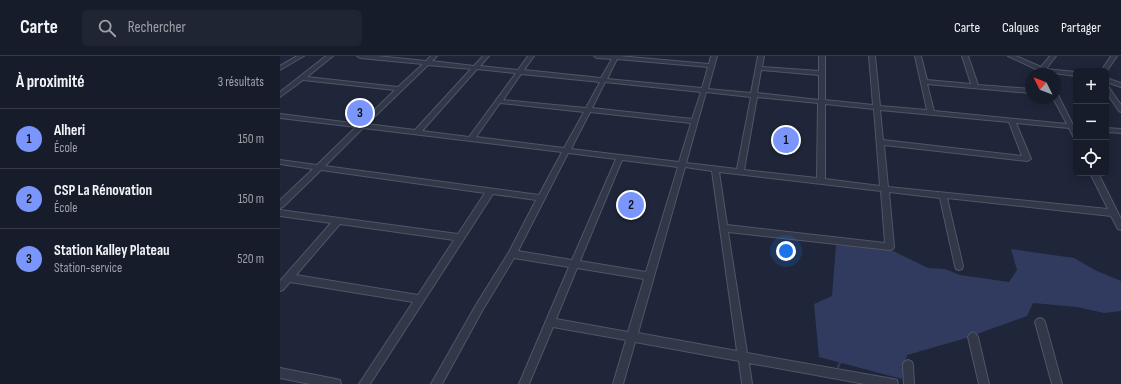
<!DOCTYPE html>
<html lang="fr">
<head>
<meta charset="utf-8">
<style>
  body { margin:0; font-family:"Sofia Sans Condensed",sans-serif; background:#202533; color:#f1f3f6 }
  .controls { position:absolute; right:12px; top:12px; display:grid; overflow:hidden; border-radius:6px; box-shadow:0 2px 10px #0003 }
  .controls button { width:36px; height:36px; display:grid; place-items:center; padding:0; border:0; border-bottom:1px solid #363a47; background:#171c2b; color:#f1f3f6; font:20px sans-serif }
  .compass { position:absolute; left:745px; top:12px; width:36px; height:36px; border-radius:50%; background:#171c2b; box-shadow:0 2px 10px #0003; rotate:312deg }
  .you { position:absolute; left:506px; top:195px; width:14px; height:14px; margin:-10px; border:3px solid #fff; border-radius:50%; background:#1a73e8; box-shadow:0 0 0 6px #1a73e833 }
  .badge { display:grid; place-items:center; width:26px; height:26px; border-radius:50%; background:#7a96fd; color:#111; font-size:13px; font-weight:700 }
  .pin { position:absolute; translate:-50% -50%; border:2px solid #fff; box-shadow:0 1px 4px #0006 }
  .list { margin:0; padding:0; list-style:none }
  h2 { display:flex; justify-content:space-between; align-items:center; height:52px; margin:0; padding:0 16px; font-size:17px }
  h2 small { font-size:13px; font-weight:400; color:#9ea1a9 }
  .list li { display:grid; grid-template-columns:26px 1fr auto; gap:12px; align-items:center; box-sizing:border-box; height:60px; padding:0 16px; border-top:1px solid #363a47 }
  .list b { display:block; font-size:15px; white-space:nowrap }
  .list p { margin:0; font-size:13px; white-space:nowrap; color:#9ea1a9 }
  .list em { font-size:13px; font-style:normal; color:#9ea1a9 }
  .icon { flex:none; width:22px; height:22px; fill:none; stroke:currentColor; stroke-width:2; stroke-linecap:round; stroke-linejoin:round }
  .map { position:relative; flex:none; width:841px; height:328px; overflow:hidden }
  header { display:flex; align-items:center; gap:24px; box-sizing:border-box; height:56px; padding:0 20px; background:#171c2b; border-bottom:1px solid #363a47 }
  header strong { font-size:19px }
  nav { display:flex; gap:22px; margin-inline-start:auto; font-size:14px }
  .search { width:280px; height:36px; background:#202533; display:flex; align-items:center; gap:10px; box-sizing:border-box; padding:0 14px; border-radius:6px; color:#9ea1a9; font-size:15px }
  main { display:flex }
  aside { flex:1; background:#171c2b }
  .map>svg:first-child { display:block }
  .water { fill:#303b5f }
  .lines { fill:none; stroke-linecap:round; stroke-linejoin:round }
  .stream { stroke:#303b5f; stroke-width:2.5 }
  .street-casing { stroke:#505567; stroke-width:2 }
  .street { fill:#333849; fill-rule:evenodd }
</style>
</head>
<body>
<header>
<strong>Carte</strong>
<div class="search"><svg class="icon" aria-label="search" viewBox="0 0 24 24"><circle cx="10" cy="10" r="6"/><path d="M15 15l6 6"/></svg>Rechercher</div>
<nav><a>Carte</a><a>Calques</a><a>Partager</a></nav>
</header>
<main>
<aside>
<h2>À proximité<small>3 résultats</small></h2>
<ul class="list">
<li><span class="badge">1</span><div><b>Alheri</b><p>École</p></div><em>150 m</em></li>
<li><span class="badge">2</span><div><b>CSP La Rénovation</b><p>École</p></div><em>150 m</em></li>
<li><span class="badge">3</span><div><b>Station Kalley Plateau</b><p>Station-service</p></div><em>520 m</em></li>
</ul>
</aside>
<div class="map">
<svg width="841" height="328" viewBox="0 0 841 328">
  <rect width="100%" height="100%" fill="#1f2639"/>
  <path class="water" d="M556 189 611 194 648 212 665 213 680 219 729 226 737 214 731 193 794 202 817 215 841 225V255L824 257 797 251 753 247 747 260 683 283 627 299 622 323 539 301 534 248 552 240Z"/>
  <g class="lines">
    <path class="stream" d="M558 311 561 305"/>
    <defs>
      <path id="street" d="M17 0H24L0 14V10Z
        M46 0H53L27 21 118 31 143 8 80 2 77 0H97L146 5 151 0H157L152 5 194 10 203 0H209L200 10 238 14 248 0H254L244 14 321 22 332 3 317 2 314 0H339L429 8 431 0H437L428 33 471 37 478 0H484L482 11 539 15V0H545V44L593 49 589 0H595L600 50 647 54 635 0H641L647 24 691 28 682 0H688L698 29 751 33V37L647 28 654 55 787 68 773 42H775V37L778 39 793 69H796V82H794L789 72 736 67 751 103 747 105 604 89 608 131 828 153 810 117H818L841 163V174L838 173 831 160 667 142 683 210 682 213 679 214 676 213 675 210 660 142 609 136 614 191 613 193 610 194 448 176 467 297 613 323 617 324 618 328H585L469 307 472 328H462L459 305 355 286 343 328H333L346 284 273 271 249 328H239L289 211 234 202 202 255 162 328H151L196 249 229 196 256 144 213 138 90 328H79L133 246 10 226 3 234 0 235V225L51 167 0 160V154L178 178 205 137 41 114 3 151 0 152V144L33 113 0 108V104L37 109 76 71 0 62V58L80 68 115 34 23 24 0 41V36ZM337 3 428 11 422 32 327 23ZM148 9 191 13 135 74 87 68ZM197 13 236 17 189 81 142 75ZM481 14 539 19V44L477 37ZM241 18 320 26 306 52 223 44ZM325 26 421 36 412 63 312 52ZM426 36 471 41 457 113 406 107ZM477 41 538 47 537 122 464 114ZM220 47 304 56 284 92 196 81ZM545 48 594 53 600 130 545 123ZM600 54 729 66 742 100 603 84ZM310 56 411 67 399 106 291 93ZM83 72 282 96 259 139 45 110ZM288 97 336 103 292 204 238 195ZM342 104 398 111 366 216 300 205ZM405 111 432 115 457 295 358 277ZM439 116 601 135 605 187 447 169ZM60 168 174 184 138 239 16 219ZM297 212 364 223 348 276 276 263Z
        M728 0H736L761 11 770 0H776L766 13 796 16V20L766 16 767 18H761L760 15Z
        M831 0H837L826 16V15H821Z
        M826 22 841 27V31L826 26Z
        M826 29 828 30 841 49V56L839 55 826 36Z
        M826 72 841 73V77L826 76Z
        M760 262 763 263 765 266 782 328H772L755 266 757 263Z
        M693 276 696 278 698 281 709 328H699L688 281 690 278Z
        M628 304 632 306 633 309 634 328H624L623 309 624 306Z
        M0 312 56 323 60 324 61 328H30L0 322Z"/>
    </defs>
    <use href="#street" class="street-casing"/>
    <use href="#street" class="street"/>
  </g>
</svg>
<div class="controls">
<button>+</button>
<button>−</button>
<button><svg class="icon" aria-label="locate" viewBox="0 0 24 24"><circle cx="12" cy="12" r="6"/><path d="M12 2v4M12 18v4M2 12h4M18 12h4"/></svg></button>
</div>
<svg class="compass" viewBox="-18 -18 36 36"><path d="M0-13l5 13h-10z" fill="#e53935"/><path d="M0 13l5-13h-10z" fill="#9ea1a9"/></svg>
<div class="you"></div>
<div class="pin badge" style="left:506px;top:84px">1</div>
<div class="pin badge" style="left:351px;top:149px">2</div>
<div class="pin badge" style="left:80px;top:57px">3</div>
</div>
</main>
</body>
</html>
